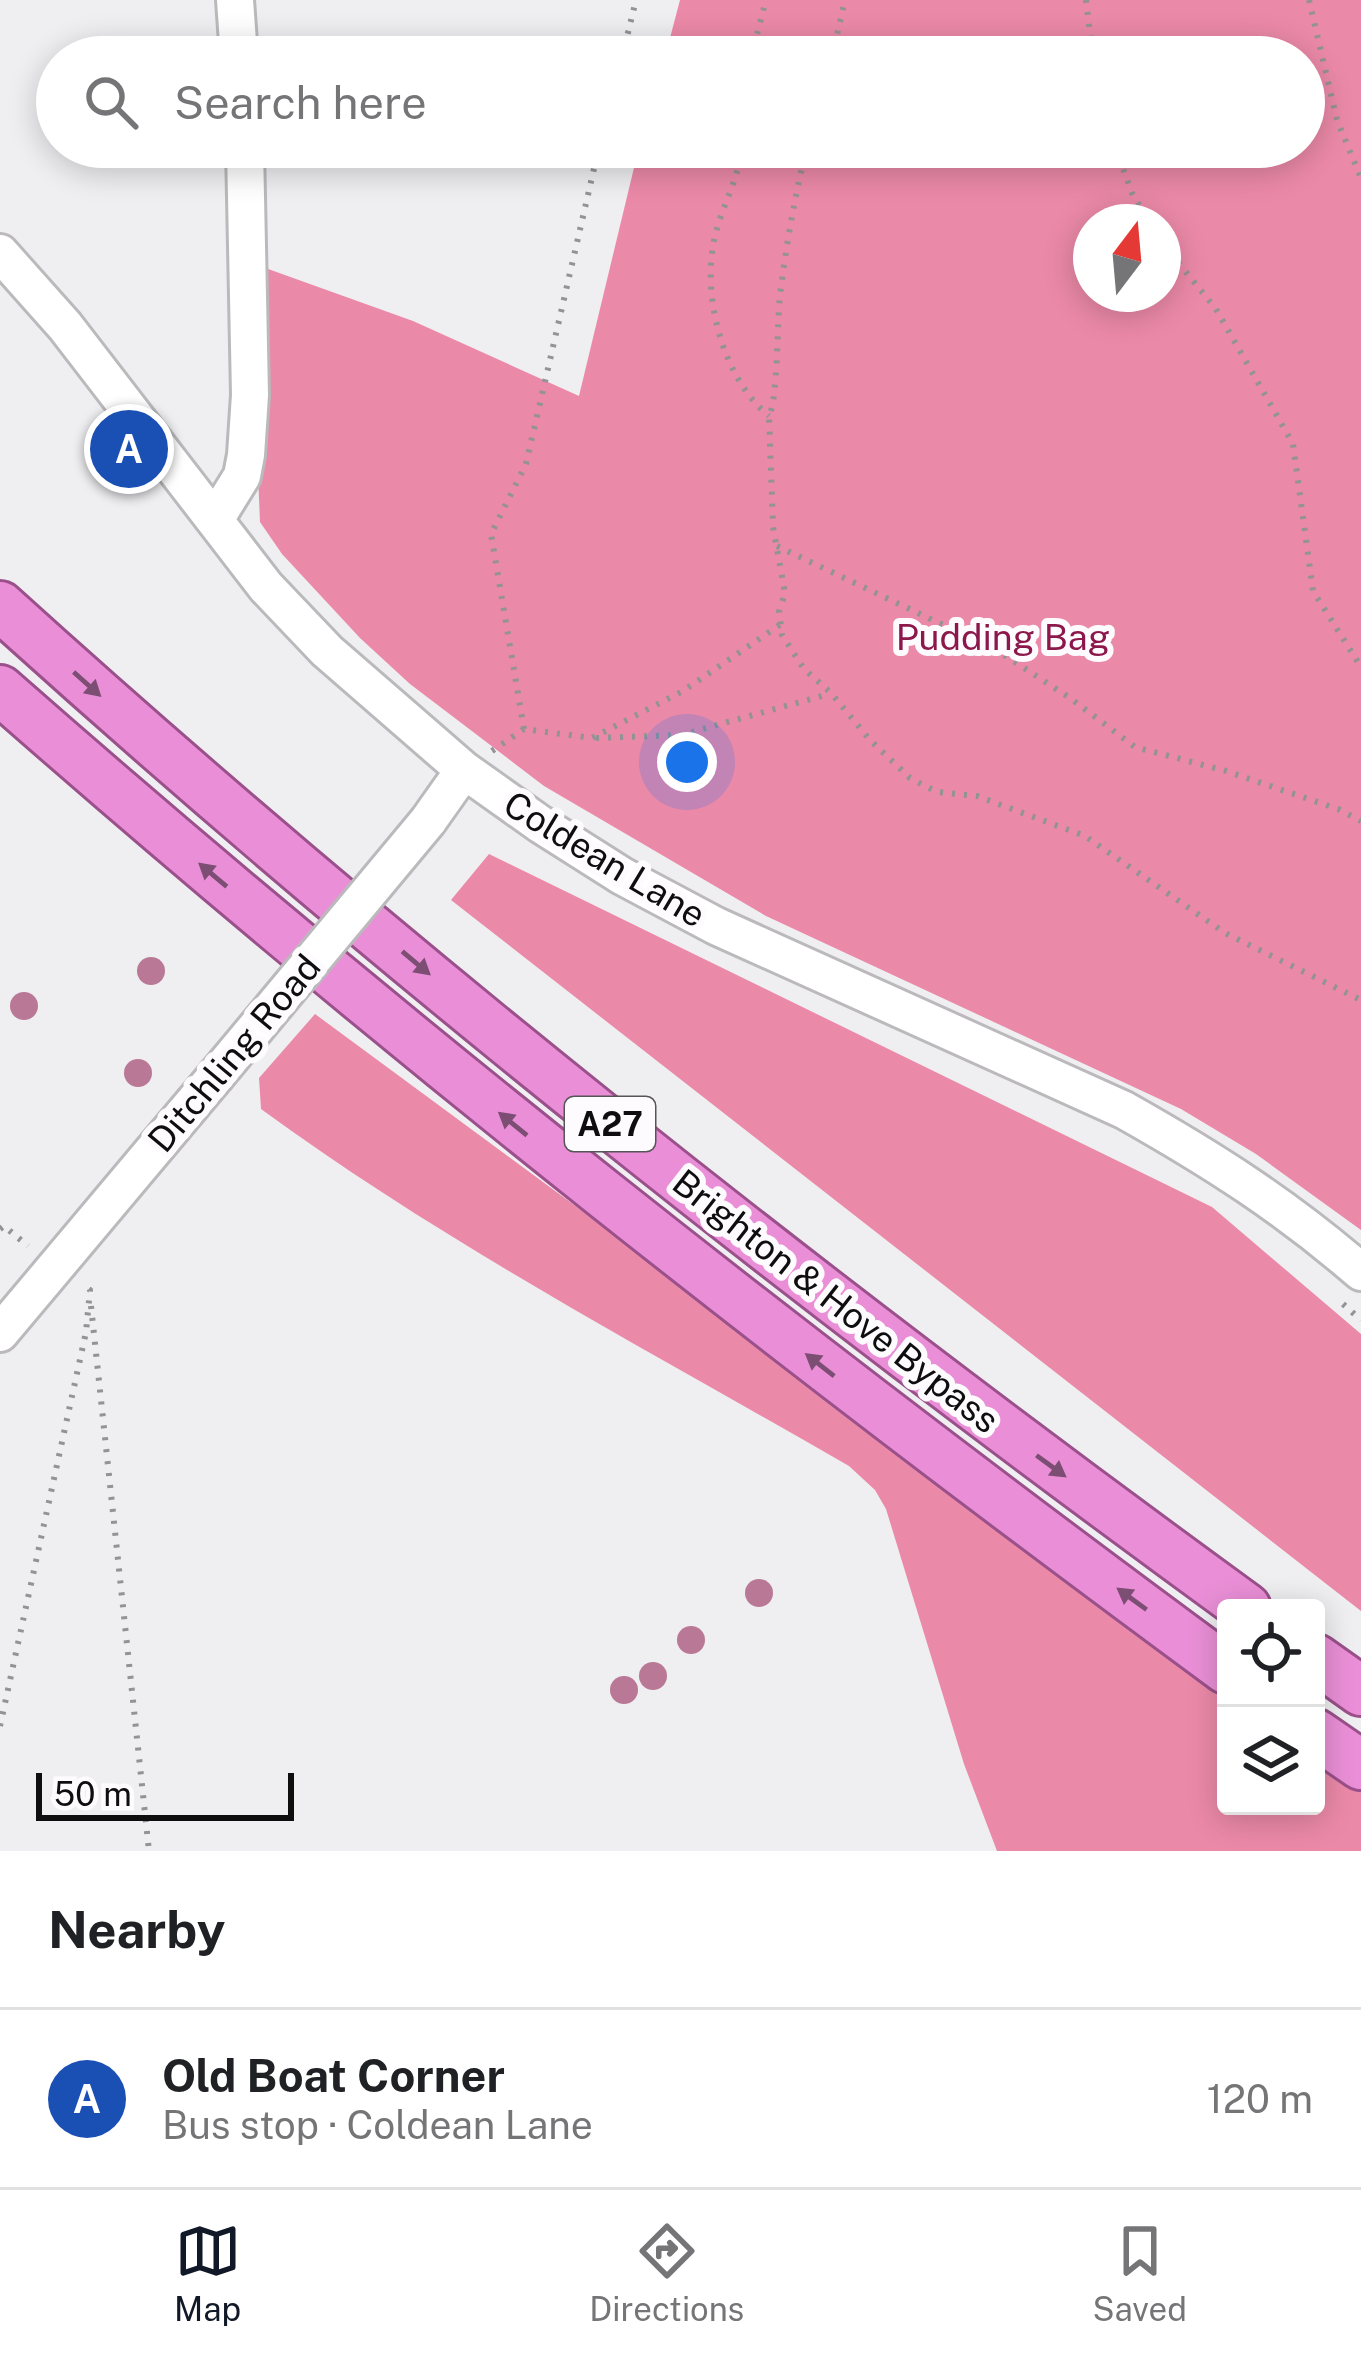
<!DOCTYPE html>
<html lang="en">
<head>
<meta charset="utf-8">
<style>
  body { margin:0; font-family:"Public Sans",sans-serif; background:#f6f6f6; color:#202124 }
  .controls { position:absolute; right:36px; bottom:36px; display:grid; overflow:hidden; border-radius:12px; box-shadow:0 6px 30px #0003 }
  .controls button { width:108px; height:108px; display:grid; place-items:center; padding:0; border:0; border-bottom:3px solid #e0e0e0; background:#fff; color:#202124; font:60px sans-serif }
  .compass { position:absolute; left:1073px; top:204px; width:108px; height:108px; border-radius:50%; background:#fff; box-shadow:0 6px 30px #0003; rotate:16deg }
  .scale { position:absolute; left:36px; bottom:30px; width:258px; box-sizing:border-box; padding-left:12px; border:6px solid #0e0e0f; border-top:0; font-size:33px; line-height:42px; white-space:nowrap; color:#0e0e0f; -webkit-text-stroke:9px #fdfbfe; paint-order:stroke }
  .you { position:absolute; left:687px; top:762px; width:42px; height:42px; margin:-30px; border:9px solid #fff; border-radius:50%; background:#1a73e8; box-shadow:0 0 0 18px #1a73e833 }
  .badge { display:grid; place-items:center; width:78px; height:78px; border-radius:50%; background:#111827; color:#fff; font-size:39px; font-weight:700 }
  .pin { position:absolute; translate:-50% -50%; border:6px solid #fff; box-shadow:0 3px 12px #0006 }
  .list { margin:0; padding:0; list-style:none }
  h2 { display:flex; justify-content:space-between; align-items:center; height:156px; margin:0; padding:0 48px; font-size:51px }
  h2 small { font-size:39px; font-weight:400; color:#757577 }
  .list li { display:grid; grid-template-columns:78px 1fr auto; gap:36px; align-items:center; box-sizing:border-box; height:180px; padding:0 48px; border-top:3px solid #e0e0e0 }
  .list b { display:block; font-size:45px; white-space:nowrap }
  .list p { margin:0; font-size:39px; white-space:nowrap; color:#757577 }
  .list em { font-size:39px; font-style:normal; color:#757577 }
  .icon { flex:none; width:66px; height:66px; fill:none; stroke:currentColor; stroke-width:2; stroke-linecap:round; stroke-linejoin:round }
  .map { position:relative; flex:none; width:1361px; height:1851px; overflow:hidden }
  .search { position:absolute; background:#fff; box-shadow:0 6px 30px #0003; left:36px; right:36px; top:36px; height:132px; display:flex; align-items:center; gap:30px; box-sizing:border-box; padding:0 42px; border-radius:66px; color:#757577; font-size:45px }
  .sheet { height:336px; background:#fff }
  nav { display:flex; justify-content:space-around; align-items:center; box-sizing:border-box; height:168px; border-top:3px solid #e0e0e0; background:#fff; font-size:33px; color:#757577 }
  nav a { display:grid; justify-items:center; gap:6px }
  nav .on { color:#111827 }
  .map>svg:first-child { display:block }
  .forest { fill:#eb89a8; fill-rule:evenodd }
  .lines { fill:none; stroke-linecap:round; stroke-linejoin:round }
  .tertiary-casing { stroke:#bbb9bc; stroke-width:42 }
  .trunk-casing { stroke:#9a508a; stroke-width:54 }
  .path { stroke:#939295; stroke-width:6; stroke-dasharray:3 9; stroke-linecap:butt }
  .tertiary { stroke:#fff; stroke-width:36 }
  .trunk { stroke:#ea8fd7; stroke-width:48 }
  .tertiary-bridge-casing { stroke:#bbb9bc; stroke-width:42; stroke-linecap:butt }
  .tertiary-bridge { stroke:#fff; stroke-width:36 }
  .tree { fill:#b97896 }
  .oneway { fill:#7c4e73 }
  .labels { text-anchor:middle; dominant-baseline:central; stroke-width:12; stroke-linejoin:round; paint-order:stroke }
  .shield { fill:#fdfbfe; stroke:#565557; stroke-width:3 }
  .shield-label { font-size:33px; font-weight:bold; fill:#0e0e0f }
  .park-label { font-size:36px; fill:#8c184b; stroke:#fdfbfe }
  .street-label { font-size:36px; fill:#0e0e0f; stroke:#fdfbfe }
</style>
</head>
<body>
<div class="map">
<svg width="1361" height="1851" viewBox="0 0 1361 1851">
  <rect width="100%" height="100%" fill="#efeef1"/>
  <path class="forest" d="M680 0H1361V1230L1256 1154 1181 1109 766 916 544 786 410 684 360 638 282 554 260 522 256 426 257 265 413 321 579 396 639 147H1304V57H665ZM1091 222H1163V294H1091Z
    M489 854 1212 1207 1361 1334V1611L451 900Z
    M315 1014 1226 1685V1806H1316V1752L1361 1785V1851H997L964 1764 886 1509 875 1490 849 1466C650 1351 447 1245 261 1109L259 1078Z"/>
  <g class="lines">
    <defs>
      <path id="tertiary" d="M235 0 239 57
        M0 253 65 326 266 587 327 651 464 770 540 824 622 876 716 926 1124 1110C1211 1159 1285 1206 1361 1272
        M216 518 242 476 246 455 250 395 245 147
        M428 821 464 770
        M0 1333 215 1077"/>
      <path id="trunk" d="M0 606C395 964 815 1294 1246 1608
        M0 690C393 1036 804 1358 1226 1669
        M1316 1659 1361 1691
        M1316 1734 1361 1765"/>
    </defs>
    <use href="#tertiary" class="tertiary-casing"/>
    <use href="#trunk" class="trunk-casing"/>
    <path class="path" d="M1086 0 1093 57
      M1309 0 1337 120 1361 178
      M622 57 636 0
      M751 57 766 0
      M832 57 845 0
      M741 147C740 178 722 205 715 236 701 294 722 378 769 416
      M807 147C795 195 786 246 780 295 777 321 778 399 769 416L773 527 785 593 779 612 782 635 804 669 831 693 870 740 910 778 937 792 977 796 1085 836 1225 933 1361 1000
      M1115 147 1132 193 1149 222
      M1163 244 1216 309 1293 444 1313 591 1361 667
      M777 546 998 651 1070 698 1135 747 1226 771 1338 809 1361 821
      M524 729 491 534 526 464 599 147
      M596 738 681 735 829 694
      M492 751 524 729 592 738 683 691 781 624
      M0 1229 4 1226 28 1246
      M1343 1304 1361 1320
      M91 1306 149 1851
      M0 1726 86 1332 90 1290 83 1285"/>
    <use href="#tertiary" class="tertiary"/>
    <use href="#trunk" class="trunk"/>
    <defs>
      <path id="tertiary-bridge" d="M215 1077 428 821"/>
    </defs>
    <use href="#tertiary-bridge" class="tertiary-bridge-casing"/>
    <use href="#tertiary-bridge" class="tertiary-bridge"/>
  </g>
  <g class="tree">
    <circle cx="151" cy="971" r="14"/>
    <circle cx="24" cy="1006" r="14"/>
    <circle cx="138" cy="1073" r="14"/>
    <circle cx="759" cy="1593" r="14"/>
    <circle cx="691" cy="1640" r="14"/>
    <circle cx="653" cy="1676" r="14"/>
    <circle cx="624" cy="1690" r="14"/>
  </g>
  <defs><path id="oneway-solid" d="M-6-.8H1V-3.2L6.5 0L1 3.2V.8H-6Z" transform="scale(3)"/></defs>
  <g class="oneway">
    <use href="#oneway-solid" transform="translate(87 684) rotate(42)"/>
    <use href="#oneway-solid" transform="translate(213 875) rotate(-140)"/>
    <use href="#oneway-solid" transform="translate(416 963) rotate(40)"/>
    <use href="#oneway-solid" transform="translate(513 1124) rotate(-141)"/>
    <use href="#oneway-solid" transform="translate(820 1365) rotate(-142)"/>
    <use href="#oneway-solid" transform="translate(1051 1466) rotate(36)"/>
    <use href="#oneway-solid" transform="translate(1132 1599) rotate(-144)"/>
  </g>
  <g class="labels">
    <rect class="shield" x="565" y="1097" width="90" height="54" rx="9"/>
    <g class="shield-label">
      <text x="610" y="1124">A27</text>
    </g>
    <g class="park-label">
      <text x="1003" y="637">Pudding Bag</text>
    </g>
    <g class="street-label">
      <text transform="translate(605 859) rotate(31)">Coldean Lane</text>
      <text transform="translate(234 1053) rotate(-50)">Ditchling Road</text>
      <text transform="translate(836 1301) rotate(38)">Brighton &amp; Hove Bypass</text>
    </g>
  </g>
</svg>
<div class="controls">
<button><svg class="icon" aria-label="locate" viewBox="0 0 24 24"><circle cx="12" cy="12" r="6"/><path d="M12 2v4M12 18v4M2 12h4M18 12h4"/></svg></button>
<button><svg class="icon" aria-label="layers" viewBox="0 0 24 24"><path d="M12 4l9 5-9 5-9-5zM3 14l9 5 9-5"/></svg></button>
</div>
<svg class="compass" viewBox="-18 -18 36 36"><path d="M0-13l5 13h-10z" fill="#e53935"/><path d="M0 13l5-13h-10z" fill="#757577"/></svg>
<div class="scale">50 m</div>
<div class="you"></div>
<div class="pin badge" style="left:129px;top:449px;background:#1a4fb4">A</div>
<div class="search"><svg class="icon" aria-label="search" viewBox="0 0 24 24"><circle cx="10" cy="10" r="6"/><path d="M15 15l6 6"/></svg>Search here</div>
</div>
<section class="sheet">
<h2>Nearby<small></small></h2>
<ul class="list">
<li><span class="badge" style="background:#1a4fb4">A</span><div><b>Old Boat Corner</b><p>Bus stop · Coldean Lane</p></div><em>120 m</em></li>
</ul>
</section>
<nav>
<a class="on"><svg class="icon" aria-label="map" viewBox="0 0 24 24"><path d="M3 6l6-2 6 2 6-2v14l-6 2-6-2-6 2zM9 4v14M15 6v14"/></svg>Map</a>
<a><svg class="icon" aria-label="directions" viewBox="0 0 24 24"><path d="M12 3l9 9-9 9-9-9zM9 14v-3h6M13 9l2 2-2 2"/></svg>Directions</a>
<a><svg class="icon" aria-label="saved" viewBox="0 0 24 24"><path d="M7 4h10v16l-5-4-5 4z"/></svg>Saved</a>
</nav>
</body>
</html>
